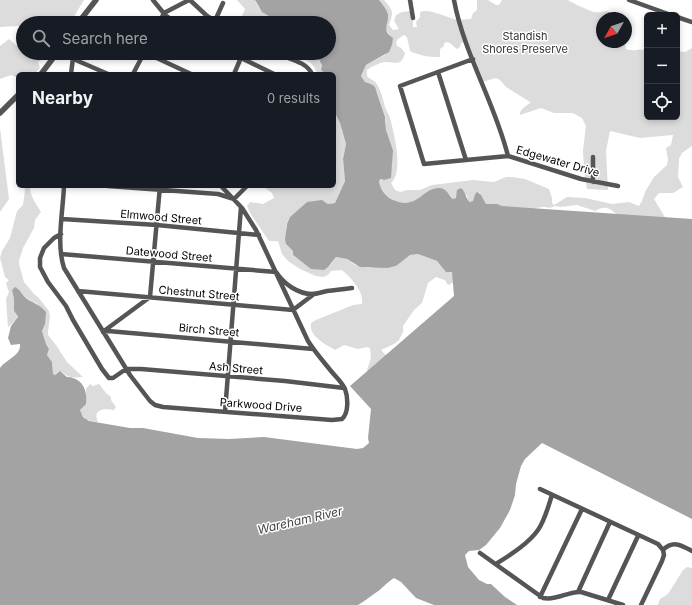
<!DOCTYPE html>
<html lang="en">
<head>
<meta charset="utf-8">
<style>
  body { margin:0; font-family:Inter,sans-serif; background:#242831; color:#f1f3f6 }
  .controls { position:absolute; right:12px; top:12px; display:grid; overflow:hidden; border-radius:6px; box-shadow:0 2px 6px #0003 }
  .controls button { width:36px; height:36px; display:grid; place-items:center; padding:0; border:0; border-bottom:1px solid #363941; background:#171b24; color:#f1f3f6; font:20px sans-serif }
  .compass { position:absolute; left:596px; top:12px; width:36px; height:36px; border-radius:50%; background:#171b24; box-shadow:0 2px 6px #0003; rotate:230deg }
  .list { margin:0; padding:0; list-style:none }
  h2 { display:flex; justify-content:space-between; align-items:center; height:52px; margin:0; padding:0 16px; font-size:17px }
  h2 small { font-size:13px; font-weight:400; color:#9ea1a6 }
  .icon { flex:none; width:22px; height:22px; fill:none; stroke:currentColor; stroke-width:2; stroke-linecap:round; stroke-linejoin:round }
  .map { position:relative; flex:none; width:692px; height:605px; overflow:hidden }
  .search { position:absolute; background:#171b24; box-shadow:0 2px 6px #0003; left:16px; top:16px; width:320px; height:44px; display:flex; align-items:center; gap:10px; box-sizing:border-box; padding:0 14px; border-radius:22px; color:#9ea1a6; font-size:15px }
  .panel { position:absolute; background:#171b24; box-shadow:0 2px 6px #0003; left:16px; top:72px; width:320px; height:116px; border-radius:6px }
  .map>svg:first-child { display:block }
  .green { fill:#dcdcdc; fill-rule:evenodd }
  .water { fill:#a3a3a3 }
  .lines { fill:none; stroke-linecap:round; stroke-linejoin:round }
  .minor { stroke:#555; stroke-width:4.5 }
  .tertiary { stroke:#555; stroke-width:5.5 }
  .labels { text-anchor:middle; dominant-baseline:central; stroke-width:3; stroke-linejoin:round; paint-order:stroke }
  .park-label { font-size:11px; fill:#333; stroke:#fff }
  .street-label { font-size:11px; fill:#000; stroke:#fff }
  .water-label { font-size:12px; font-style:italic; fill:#444; stroke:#fff }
</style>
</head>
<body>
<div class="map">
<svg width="692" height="605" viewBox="0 0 692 605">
  <rect width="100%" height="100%" fill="#fff"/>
  <path class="green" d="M0 0H84L70 23H23V38L19 26 0 27Z
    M237 0H255C260 15 275 18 289 20 295 20 299 19 305 23H246L241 18 245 9Z
    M379 0H384C393 11 394 11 389 25L393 30 399 29 394 21 396 15 402 12 411 11 413 19V27H417L416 22 420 17V12C430 8 446 18 458 20 462 20 467 19 471 19L473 13 477 10V0H488L496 5H499L502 0H568C570 2 590 11 594 12 606 14 605 6 617 18H602V42H626V30C628 37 624 43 626 49 633 52 639 48 645 50L647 49V117H677V51L685 52 692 48V146L682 153 679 159 678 177 683 187 673 193H659L654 199 666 219C657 219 632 221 625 219 612 214 610 202 595 211L577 205 561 207 555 206C550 209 548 207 543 207 537 207 532 210 527 210 513 209 499 204 486 204L479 193 475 194 473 201 471 202 468 200 467 195 453 199 449 194 432 190C425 195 418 200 410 203 396 207 381 194 379 181L383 179 392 166 391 156 393 150 386 130V120L377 92 371 84 365 82 361 76 366 65 385 55 392 45V40L386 29 388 13ZM404 35 407 37 410 51C420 56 430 57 440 57V49L444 46V43C450 40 452 46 457 49L460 47 461 43 464 42V41L468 42 476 63 472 65 479 83 496 78 500 80 506 87 530 102V103C526 106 519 110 520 115L541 108 554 113H573L582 118 586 126 583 150 584 171 587 189 608 190 606 151 610 131 640 138 673 135 671 145 666 148 668 160 667 165 654 177 645 192 642 201 639 206 629 202 612 204 585 198 567 197 554 205 552 203V198L549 189 525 179 512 177H506L494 182 473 180 432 185 420 190H407L400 192 395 190 391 183C404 172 394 133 390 118 389 114 386 111 385 107 383 99 381 90 376 83 374 80 369 79 367 76V70C372 66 379 63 385 62 394 61 401 68 405 53L401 48 397 46 396 42 398 39Z
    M9 39 16 45H23V53H53L38 62 40 68 34 74H18V78L11 75 0 79V46Z
    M300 53H308L311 57 318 60 322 65 321 70 325 74H318C314 66 311 61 302 58Z
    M334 111 340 123 346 144 343 159 345 181 335 203 328 204 324 201 307 202 290 217 286 226V244L293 251V255C296 258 298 259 301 261 316 272 326 274 336 257L347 259 355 265 368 268 378 266 388 268 396 266 400 262 410 255 418 254 437 261 448 272 452 271 454 282 448 285 445 280 436 277 428 283 422 303 414 310 403 326V332L399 340 394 344 381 350 387 356 371 376 367 370 371 358 370 348 367 347 358 349 344 345 335 350C325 344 309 337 311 323L316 320 353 305 362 304C364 291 351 278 342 270L331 271 328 275 323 277 316 276 300 269 288 261 282 254 278 241H269L250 213 247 206 250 202 263 204 274 198 272 193 265 188 266 186H334C334 179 337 170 334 164Z
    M0 128 9 199 0 212Z
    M24 186H30C30 197 36 203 41 212L35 220 34 228 23 248 19 261V264L24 282 34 294 38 297 49 311 50 317 48 332V335L56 345 67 362 83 377C74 378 68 378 61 371L58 372 55 375 53 374 52 362 47 355 49 349 46 344 42 331 45 324 40 307 36 303 26 298 17 288 12 290 14 299V311L17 315V319L8 327 6 299 9 292 6 283 9 280 5 277 0 258 2 251 10 238 17 211 23 205 25 190Z
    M90 384 93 386 99 384 106 393 111 397V400L116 407 114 410C104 408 92 409 98 422 89 422 83 419 80 410L86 402V389Z
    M687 567 692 568V605H658L660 599 668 594 683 570Z"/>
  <path class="water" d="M255 0H379C382 4 387 10 388 14 389 25 381 30 393 38L392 45 389 52 366 65 361 76 365 82 371 84 375 87 385 117 386 130 393 150 391 178 384 180 381 179 379 181C380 189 386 197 393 200 417 211 422 188 439 188 447 188 448 195 453 199L456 198 457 190 461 188C466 192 465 198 470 202L473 201 475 194 477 192 481 195 486 204H497L502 206 692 219V519L542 443 525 459 521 466 516 484 515 495 510 510 500 528 486 545 479 550 469 551 465 555 468 567 479 580 487 584H491L505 597 517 605H434L416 598 401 582 394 578C387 582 381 590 374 594 369 598 364 601 358 605H0V368C6 359 21 356 20 344L11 345 8 338 11 326 18 317 17 315 14 311V299L12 290 15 287C20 289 22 295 27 299 34 303 40 305 46 312L45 324 42 331 46 344 49 349 47 355 52 362 53 374 55 375 60 371C62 372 64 375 67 377 69 377 71 377 73 378 85 382 87 393 86 404L80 410 83 417 89 421 130 428H143L198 438 229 439 264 437 357 449 363 448 369 443 368 438 371 409 350 386 454 296 452 272H446L437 261 418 254 410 255 396 266 388 268 360 267 347 259 336 257 328 267 324 270 311 269 293 255V251L286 244 285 240 287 224 290 217 307 202 322 200 328 204 335 203 345 181 343 159 346 144 340 123 334 111V74H325L321 70 322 65 319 60 311 57 308 53H329V23H305L296 19 289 20 269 16 262 12Z"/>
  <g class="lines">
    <path class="minor" d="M153 0 166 16 177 23
      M190 0 206 15 218 23
      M410 0 413 18
      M454 0C464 54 495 103 508 156
      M629 0 671 15
      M677 17 692 22
      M159 23 164 13 189 0
      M214 23 223 3
      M65 53 78 61 108 74
      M146 53 191 74
      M231 53 274 74
      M276 53C288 59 306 61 312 74
      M473 59 400 86 424 164 508 156 581 179 618 186
      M438 72 466 160
      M71 74 73 58
      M133 74 144 53
      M234 74 243 53
      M593 182V157
      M64 186C63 212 56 243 64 268L130 375 150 401 155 405 163 407 332 420 342 419C349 413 348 397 345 389 342 382 336 377 331 371 323 361 315 352 308 341L256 230 242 208 221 186
      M108 186 218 194 234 199 247 186
      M62 219 157 225 259 235
      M61 234 54 238 44 248 40 258V267L48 282 66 306 73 320 102 369 109 378H113L126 369H141L285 381 344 388
      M61 254 276 272C284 284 298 294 312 294 317 294 322 292 327 291 336 290 344 289 352 288
      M78 291 293 310 314 294
      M104 331 150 297 160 186
      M103 332 108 331 313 349
      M225 412 241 207
      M540 489 658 544 663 550
      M663 550C673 540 681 545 692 551
      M480 553 543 598C557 601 568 591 581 592L623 605
      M496 564C510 555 528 544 538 530 545 520 548 507 552 495
      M578 592 610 522
      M540 597 582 509
      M608 600 638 536
      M641 605 662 561 664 555 663 550"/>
    <path class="tertiary" d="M78 23 96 0
      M41 74 57 53
      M0 113 18 95"/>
  </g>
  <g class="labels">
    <g class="park-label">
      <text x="525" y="36">Standish<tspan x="525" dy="13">Shores Preserve</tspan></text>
    </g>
    <g class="street-label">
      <text transform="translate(558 161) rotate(16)">Edgewater Drive</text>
      <text transform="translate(161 217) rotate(5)">Elmwood Street</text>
      <text transform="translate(169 254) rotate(5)">Datewood Street</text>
      <text transform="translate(199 293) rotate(5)">Chestnut Street</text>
      <text transform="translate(209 330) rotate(5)">Birch Street</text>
      <text transform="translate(236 368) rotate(5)">Ash Street</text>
      <text transform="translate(261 405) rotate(4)">Parkwood Drive</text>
    </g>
    <g class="water-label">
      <text transform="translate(300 520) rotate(-13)">Wareham River</text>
    </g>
  </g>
</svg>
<div class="controls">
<button>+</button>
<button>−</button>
<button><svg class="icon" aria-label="locate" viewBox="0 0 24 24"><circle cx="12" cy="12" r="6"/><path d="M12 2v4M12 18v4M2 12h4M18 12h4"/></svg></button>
</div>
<svg class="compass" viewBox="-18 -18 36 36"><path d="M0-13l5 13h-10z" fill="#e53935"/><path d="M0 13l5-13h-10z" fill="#9ea1a6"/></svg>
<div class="search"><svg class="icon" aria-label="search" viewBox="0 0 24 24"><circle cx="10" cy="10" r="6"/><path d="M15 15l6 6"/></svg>Search here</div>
<section class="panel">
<h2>Nearby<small>0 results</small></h2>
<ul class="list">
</ul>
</section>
</div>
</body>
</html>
